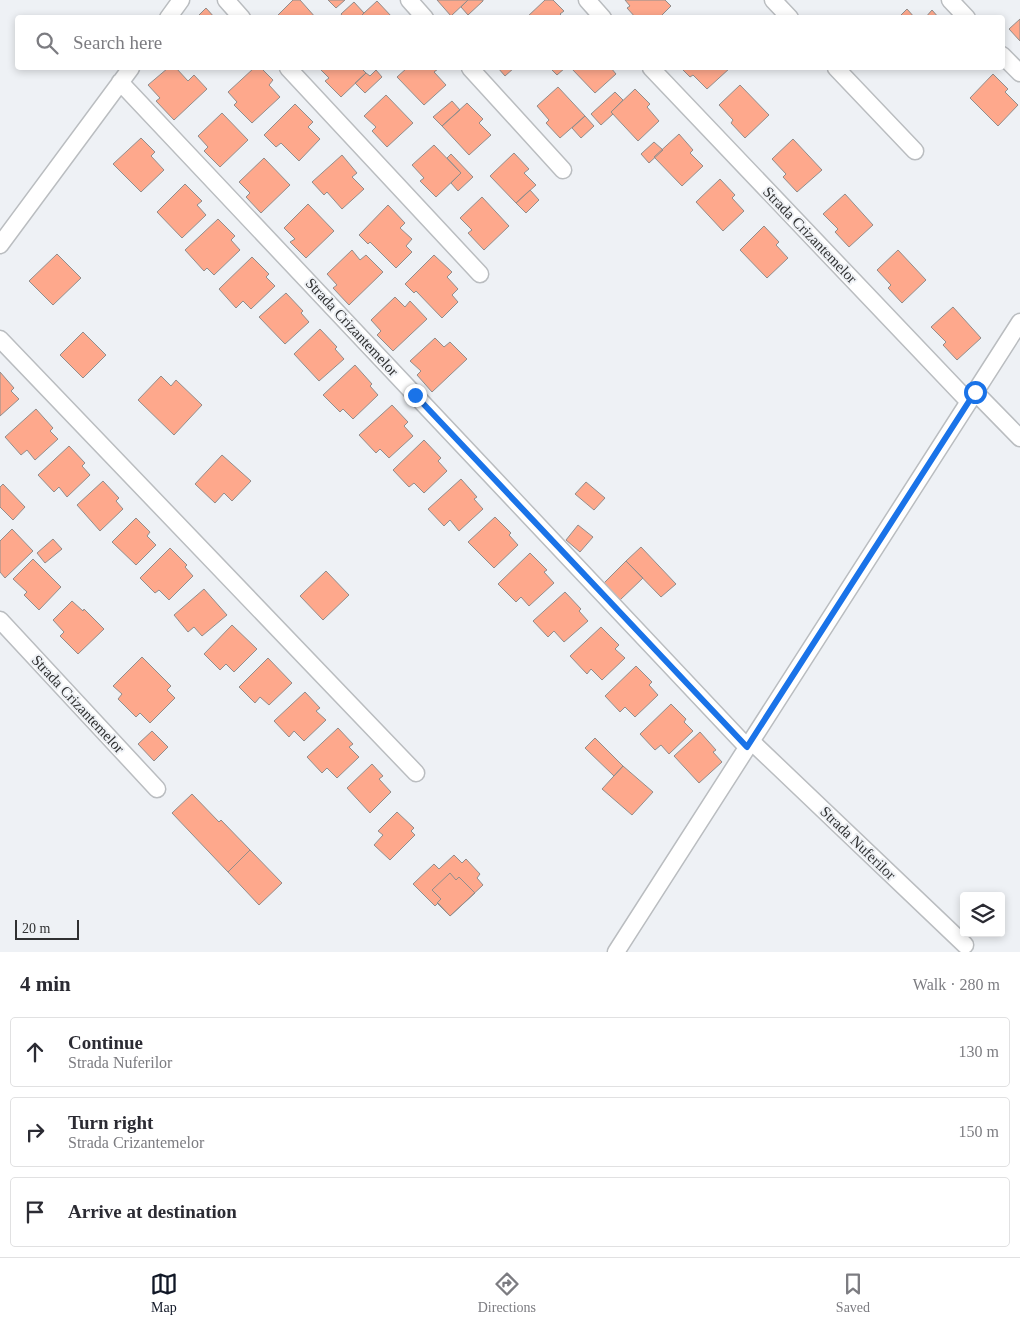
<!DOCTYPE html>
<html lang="en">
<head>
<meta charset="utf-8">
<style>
  body { margin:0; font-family:"Times New Roman",serif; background:#f7f7f7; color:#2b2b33 }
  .controls { position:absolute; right:15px; bottom:15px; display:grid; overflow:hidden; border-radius:5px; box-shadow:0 2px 8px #0003 }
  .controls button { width:45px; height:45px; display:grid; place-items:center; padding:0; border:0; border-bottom:1px solid #e1e1e2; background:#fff; color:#2b2b33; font:25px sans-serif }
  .scale { position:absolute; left:15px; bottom:12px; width:64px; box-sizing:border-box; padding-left:5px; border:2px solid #303132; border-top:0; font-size:14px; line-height:18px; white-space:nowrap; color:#303132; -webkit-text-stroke:4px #eef1f5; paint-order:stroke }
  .stop { position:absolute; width:15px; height:15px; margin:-11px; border:4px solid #1a73e8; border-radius:50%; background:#fff }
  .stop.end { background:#1a73e8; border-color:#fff; box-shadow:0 1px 5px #0008 }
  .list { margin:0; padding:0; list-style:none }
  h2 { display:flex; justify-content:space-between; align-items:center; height:65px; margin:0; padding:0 20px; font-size:21px }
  h2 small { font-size:16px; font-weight:400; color:#7c7c81 }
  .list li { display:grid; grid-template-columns:32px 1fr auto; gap:15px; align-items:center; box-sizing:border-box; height:70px; margin:0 10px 10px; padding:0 10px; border:1px solid #e1e1e2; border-radius:5px }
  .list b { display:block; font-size:19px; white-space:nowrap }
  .list p { margin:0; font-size:16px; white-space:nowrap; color:#7c7c81 }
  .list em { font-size:16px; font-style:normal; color:#7c7c81 }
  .icon { flex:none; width:28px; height:28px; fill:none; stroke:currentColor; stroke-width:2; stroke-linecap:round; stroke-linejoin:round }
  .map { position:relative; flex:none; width:1020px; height:952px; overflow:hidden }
  .search { position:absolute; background:#fff; box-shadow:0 2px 8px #0003; left:15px; right:15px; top:15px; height:55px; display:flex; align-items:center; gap:12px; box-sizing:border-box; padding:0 18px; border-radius:5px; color:#7c7c81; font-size:19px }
  .sheet { height:305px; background:#fff }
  nav { display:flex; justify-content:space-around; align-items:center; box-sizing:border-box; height:70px; border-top:1px solid #e1e1e2; background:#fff; font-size:14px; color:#7c7c81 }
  nav a { display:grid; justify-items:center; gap:2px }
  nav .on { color:#111827 }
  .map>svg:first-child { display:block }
  .building { fill:#fea88c; stroke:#928d8b }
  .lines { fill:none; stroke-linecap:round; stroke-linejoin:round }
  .street-casing { stroke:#babdc0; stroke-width:19 }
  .street { stroke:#fff; stroke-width:16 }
  .route { stroke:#1a73e8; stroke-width:6 }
  .labels { text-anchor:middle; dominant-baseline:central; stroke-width:4; stroke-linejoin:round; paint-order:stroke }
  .street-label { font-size:15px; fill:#303132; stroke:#eef1f5 }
</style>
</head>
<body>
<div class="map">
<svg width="1020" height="952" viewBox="0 0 1020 952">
  <rect width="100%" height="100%" fill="#eef1f5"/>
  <path class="building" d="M293 0H300L316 18H275Z
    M328 0H345L336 8Z
    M437 0H468L451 16Z
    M468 0H483V1L468 15 461 7Z
    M545 0H553L564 11 560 14 564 18H526Z
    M625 0H665L671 6 659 18H636L627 8 630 6Z
    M377 1 392 17 359 18 364 13Z
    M354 2 364 13 359 18H344L341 14Z
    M206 8 215 18H196Z
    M907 9 915 18H898Z
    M932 10 939 18H925Z
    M1020 19V41L1009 29Z
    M168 68H176L188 81 194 75 207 89 174 120 156 101 160 98 148 85Z
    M254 68H261L273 80 269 85 280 97 252 123 234 105 237 102 228 92Z
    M319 68H361L366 73 341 97 325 81 329 78Z
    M407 68H436L438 69 434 72 446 85 424 105 397 77Z
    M498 68H514L505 76Z
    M550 68H565L557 75Z
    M571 68H611L616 74 595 93Z
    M681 68H730L707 89 693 75 690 77Z
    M376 70 382 77 365 93 355 83 366 73 370 76Z
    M993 74 1008 89 1005 92 1018 105 998 126 970 98Z
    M740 85 769 115 745 138 731 123 733 120 719 105Z
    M558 87 585 116 560 138 546 123 549 120 537 106Z
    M635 89 650 104 647 107 659 121 638 141 611 112Z
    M615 92 623 100 611 112 613 114 601 125 591 114Z
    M386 95 413 123 387 147 372 131 376 127 364 116Z
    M452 101 460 110 442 126 433 117Z
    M467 103 483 119 479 123 491 135 469 155 442 126Z
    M295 104 313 122 308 127 320 139 299 161 281 143 276 147 264 135Z
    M222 113 248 140 220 167 204 151 208 147 198 136Z
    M585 116 594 126 581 138 572 128Z
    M679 134 693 150 690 153 703 166 682 186 654 157Z
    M141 138 155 152 151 156 164 170 141 192 113 164Z
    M793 139 822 170 797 192 783 177 786 174 772 159Z
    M654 142 663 150 649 163 641 154Z
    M434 145 461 173 436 197 420 181 424 178 412 165Z
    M514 153 529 169 524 173 536 185 516 203 490 176Z
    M451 154 473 177 458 191 451 183 461 173 447 158Z
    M342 155 357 173 352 177 364 189 342 209 327 192 324 195 312 182Z
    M264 158 290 185 261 213 246 197 250 193 239 182Z
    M720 179 735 195 732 198 744 211 723 231 696 202Z
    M185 184 202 201 197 205 206 215 182 238 157 212Z
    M530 190 539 200 526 213 516 203Z
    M845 194 873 225 849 247 835 232 838 229 823 214Z
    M482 197 509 226 484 250 468 233 472 230 460 218Z
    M308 204 334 231 306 258 290 242 295 239 284 228Z
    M388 205 405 223 400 228 412 239 406 246 412 252 396 268 370 242 368 244 359 235Z
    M218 219 235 236 231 240 240 250 214 275 207 268 204 271 185 250Z
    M764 226 779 242 776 245 788 258 767 278 740 250Z
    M352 250 360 260 366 255 383 272 349 305 333 288 337 285 327 274Z
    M898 250 926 280 902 303 888 288 891 285 877 270Z
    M57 254 81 278 53 305 29 281Z
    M434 255 452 272 447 277 458 289 452 295 458 302 442 318 416 291 414 293 405 284Z
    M252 257 269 274 266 277 275 286 251 309 243 301 236 308 219 289Z
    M286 293 303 311 301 313 309 322 285 344 259 317Z
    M395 297 405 307 410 301 427 319 393 351 377 335 381 331 371 320Z
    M953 307 981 338 957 360 943 345 946 342 931 327Z
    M320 329 337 347 335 349 344 359 319 381 294 354Z
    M83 332 106 355 83 378 60 355Z
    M435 338 444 347 450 342 467 359 432 392 417 375 421 371 410 361Z
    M355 365 372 384 370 386 378 395 353 419 343 409 340 412 323 395Z
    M0 372 14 388 11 391 19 399 0 416Z
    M161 376 171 386 176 380 202 405 174 435 138 400Z
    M392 405 408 422 404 426 413 436 389 458 380 449 376 453 359 435Z
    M36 409 53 428 50 431 58 439 35 460 27 450 21 455 5 437Z
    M424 440 441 458 438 461 447 471 424 493 414 483 409 487 393 470Z
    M69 446 85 463 82 466 90 475 67 497 59 487 54 492 38 475Z
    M222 455 251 481 232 501 224 493 215 503 195 484Z
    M461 479 477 497 474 499 483 509 459 531 450 520 444 526 428 509Z
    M103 481 119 498 116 501 123 509 100 531 77 505Z
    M586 482 605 498 594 510 575 494Z
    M3 484 25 507 13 520 0 507V487Z
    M495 517 511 533 509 535 518 545 494 568 468 542Z
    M136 518 150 532 147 536 156 545 136 565 112 542Z
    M578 525 593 537 580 552 566 540Z
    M12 529 33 551 5 578 0 572V541Z
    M53 539 62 549 45 563 37 553Z
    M641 547 676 584 661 597 626 561Z
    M170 548 187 565 185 567 193 576 169 600 159 590 155 593 140 578Z
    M530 553 547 570 544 572 554 583 529 606 521 597 516 602 498 584Z
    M33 559 61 587 39 610 24 595 27 592 13 579Z
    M626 561 643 578 620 600 604 583Z
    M326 571 349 595 323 620 300 596Z
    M204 589 227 615 202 636 194 627 188 632 174 615Z
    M565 592 581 609 579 611 588 621 564 642 554 631 548 637 533 621Z
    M72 601 83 611 84 609 104 629 78 654 60 636 64 632 53 620Z
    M232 625 257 649 234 672 226 664 220 670 204 654Z
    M601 627 619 645 615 649 625 658 602 680 591 669 587 674 570 656Z
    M142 657 171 686 167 690 175 698 150 723 140 713 136 717 118 699 122 694 113 686Z
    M268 658 292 683 269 705 260 697 255 703 239 687Z
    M636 666 652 682 649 685 658 695 635 717 625 707 620 712 605 696Z
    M305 692 320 708 316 711 326 720 304 741 294 731 289 737 274 721Z
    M671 704 686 719 684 722 693 731 669 754 661 745 655 750 640 734Z
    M338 728 353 744 349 747 359 757 337 778 327 768 322 773 307 757Z
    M152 731 168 747 154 761 138 744Z
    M700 732 716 750 713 752 722 762 699 783 674 756Z
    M595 738 623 766 614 776 585 748Z
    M372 764 383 776 379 779 391 792 370 813 347 788Z
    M623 766 653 792 632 815 602 789Z
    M192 794 219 822 221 820 250 850 228 872 172 813Z
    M397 812 414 828 411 831 415 835 390 860 374 845 383 835 378 831Z
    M250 850 282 883 259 905 228 872Z
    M454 855 462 863 466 859 480 874 477 878 483 885 450 916 438 903 435 906 413 884 434 864 439 869Z
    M450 873 456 880 459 877 475 893 450 916 437 903 441 899 432 890Z"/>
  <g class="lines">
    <defs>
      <path id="street" d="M226 0 242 18
        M409 0 425 18
        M587 0 603 18
        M773 0 790 18
        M950 0 967 18
        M168 18 181 0
        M1002 55 1020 73
        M288 68 480 274
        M470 68 563 170
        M651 68 969 402
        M836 68 915 151
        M120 82 747 747
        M0 245 131 68
        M0 339 416 773
        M975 392 1020 438
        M0 620 157 789
        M751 741 965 945
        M616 952 1020 322"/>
    </defs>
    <use href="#street" class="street-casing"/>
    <use href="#street" class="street"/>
  </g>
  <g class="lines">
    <path class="route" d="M415 395 747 747 975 392"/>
  </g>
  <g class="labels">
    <g class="street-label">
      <text transform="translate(810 235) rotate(46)">Strada Crizantemelor</text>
      <text transform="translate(352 327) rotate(47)">Strada Crizantemelor</text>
      <text transform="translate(78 704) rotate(47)">Strada Crizantemelor</text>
      <text transform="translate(858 843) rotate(44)">Strada Nuferilor</text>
    </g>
  </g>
</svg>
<div class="controls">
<button><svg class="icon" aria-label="layers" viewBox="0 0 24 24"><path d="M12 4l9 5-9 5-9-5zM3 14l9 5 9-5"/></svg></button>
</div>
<div class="scale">20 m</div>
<div class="stop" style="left:975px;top:392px"></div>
<div class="stop end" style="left:415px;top:395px"></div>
<div class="search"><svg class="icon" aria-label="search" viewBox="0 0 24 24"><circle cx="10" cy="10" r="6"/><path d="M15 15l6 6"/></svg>Search here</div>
</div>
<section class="sheet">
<h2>4 min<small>Walk · 280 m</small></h2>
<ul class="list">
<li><svg class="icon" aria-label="ahead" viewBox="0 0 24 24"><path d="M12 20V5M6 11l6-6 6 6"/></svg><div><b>Continue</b><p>Strada Nuferilor</p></div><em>130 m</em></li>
<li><svg class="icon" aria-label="right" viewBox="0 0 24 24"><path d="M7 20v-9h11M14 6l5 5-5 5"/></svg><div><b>Turn right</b><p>Strada Crizantemelor</p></div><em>150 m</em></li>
<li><svg class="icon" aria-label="arrive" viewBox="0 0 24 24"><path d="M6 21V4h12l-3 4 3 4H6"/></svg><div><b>Arrive at destination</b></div></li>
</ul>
</section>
<nav>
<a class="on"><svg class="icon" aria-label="map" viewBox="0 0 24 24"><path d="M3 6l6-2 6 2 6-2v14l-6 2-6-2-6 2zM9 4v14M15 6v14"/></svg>Map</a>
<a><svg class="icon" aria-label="directions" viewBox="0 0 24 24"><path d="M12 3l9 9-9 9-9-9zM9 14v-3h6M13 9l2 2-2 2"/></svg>Directions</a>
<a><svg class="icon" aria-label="saved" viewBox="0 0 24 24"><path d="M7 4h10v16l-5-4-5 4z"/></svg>Saved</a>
</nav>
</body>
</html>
